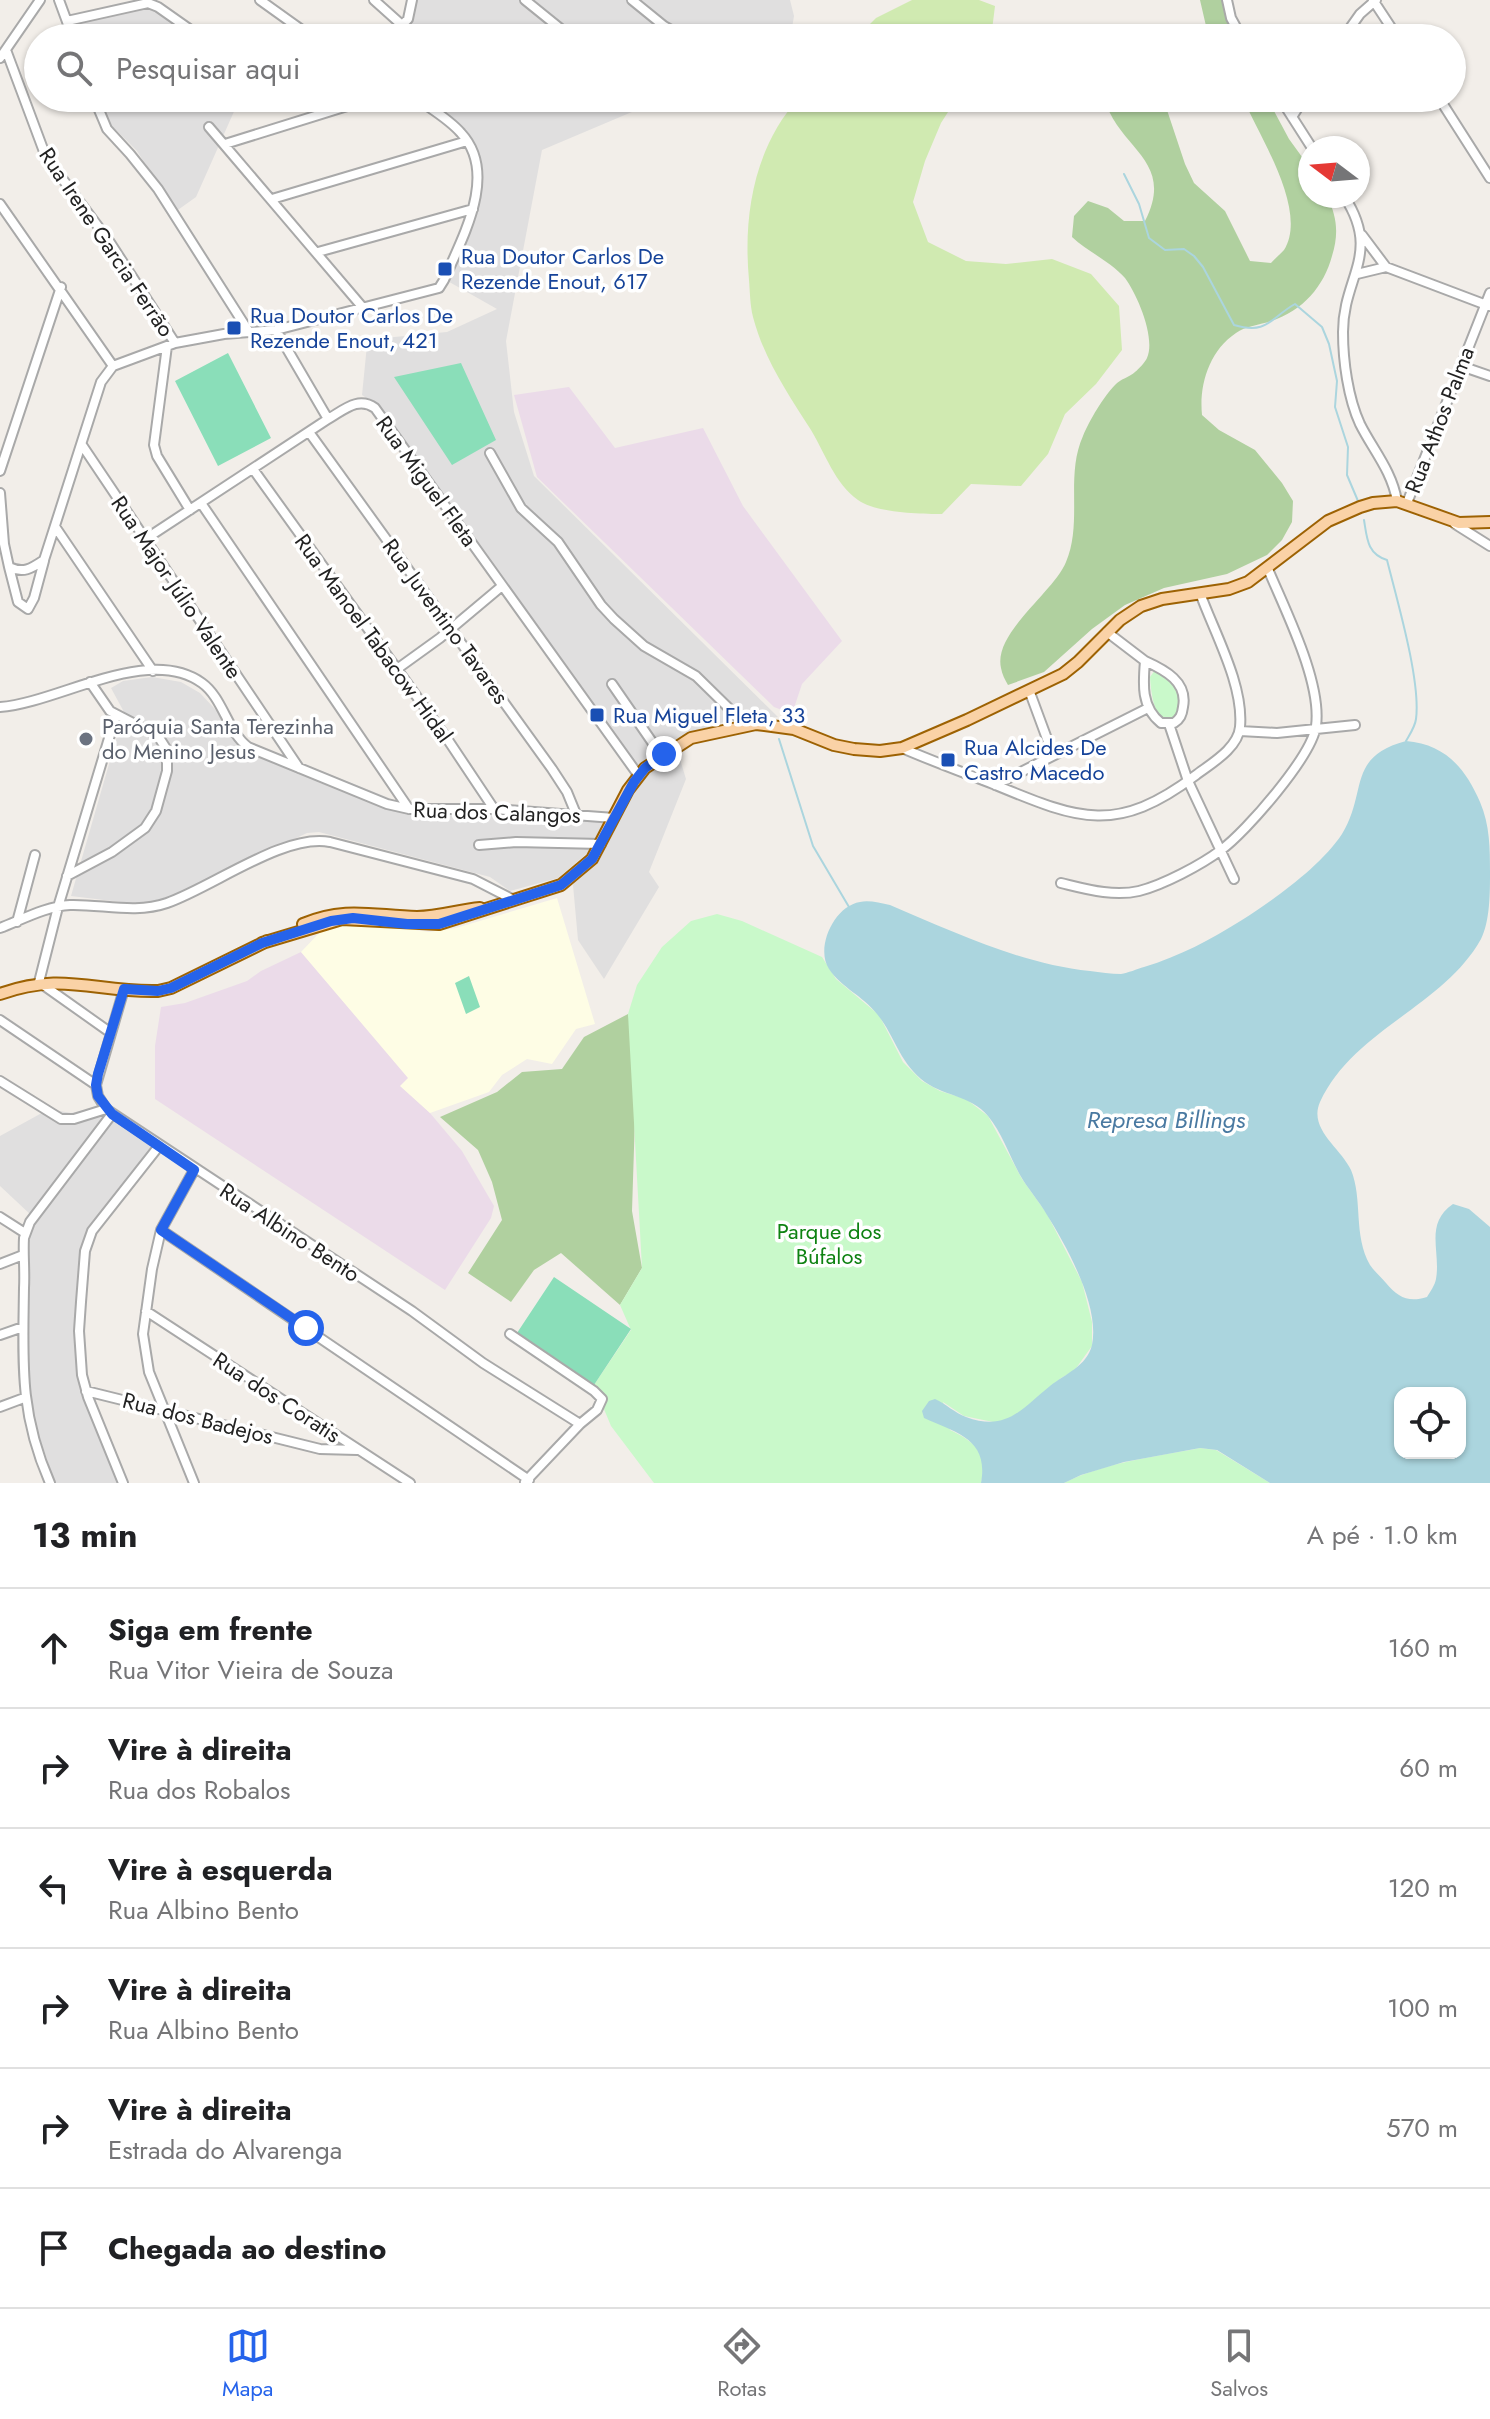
<!DOCTYPE html>
<html lang="pt">
<head>
<meta charset="utf-8">
<style>
  body { margin:0; font-family:Jost,sans-serif; background:#f2f2f2; color:#202124 }
  .controls { position:absolute; right:24px; bottom:24px; display:grid; overflow:hidden; border-radius:16px; box-shadow:0 2px 6px #0004 }
  .controls button { width:72px; height:72px; display:grid; place-items:center; padding:0; border:0; border-bottom:2px solid #e0e0e0; background:#fff; color:#202124; font:40px sans-serif }
  .compass { position:absolute; left:1298px; top:136px; width:72px; height:72px; border-radius:50%; background:#fff; box-shadow:0 2px 6px #0004; rotate:286deg }
  .stop { position:absolute; width:24px; height:24px; margin:-18px; border:6px solid #2563eb; border-radius:50%; background:#fff }
  .stop.end { background:#2563eb; border-color:#fff; box-shadow:0 2px 8px #0008 }
  .list { margin:0; padding:0; list-style:none }
  h2 { display:flex; justify-content:space-between; align-items:center; height:104px; margin:0; padding:0 32px; font-size:34px }
  h2 small { font-size:26px; font-weight:400; color:#757577 }
  .list li { display:grid; grid-template-columns:52px 1fr auto; gap:24px; align-items:center; box-sizing:border-box; height:120px; padding:0 32px; border-top:2px solid #e0e0e0 }
  .list b { display:block; font-size:30px; white-space:nowrap }
  .list p { margin:0; font-size:26px; white-space:nowrap; color:#757577 }
  .list em { font-size:26px; font-style:normal; color:#757577 }
  .icon { flex:none; width:44px; height:44px; fill:none; stroke:currentColor; stroke-width:2; stroke-linecap:round; stroke-linejoin:round }
  .map { position:relative; flex:none; width:1490px; height:1483px; overflow:hidden }
  .search { position:absolute; background:#fff; box-shadow:0 2px 6px #0004; left:24px; right:24px; top:24px; height:88px; display:flex; align-items:center; gap:20px; box-sizing:border-box; padding:0 28px; border-radius:44px; color:#757577; font-size:30px }
  .sheet { height:824px; background:#fff }
  nav { display:flex; justify-content:space-around; align-items:center; box-sizing:border-box; height:112px; border-top:2px solid #e0e0e0; background:#fff; font-size:22px; color:#757577 }
  nav a { display:grid; justify-items:center; gap:4px }
  nav .on { color:#2563eb }
  .map>svg:first-child { display:block }
  .residential { fill:#e0dfdf }
  .industrial { fill:#ebdbe9 }
  .education { fill:#fefde5 }
  .grass { fill:#d0eab1 }
  .forest { fill:#b0d09f }
  .park { fill:#c9f9ca }
  .pitch { fill:#8adeb9 }
  .water { fill:#abd5de; fill-rule:evenodd }
  .lines { fill:none; stroke-linecap:round; stroke-linejoin:round }
  .stream { stroke:#abd5de; stroke-width:2 }
  .minor-casing { stroke:#a9a9a9; stroke-width:12 }
  .major-casing { stroke:#9d6203; stroke-width:14 }
  .minor { stroke:#fff; stroke-width:8 }
  .major { stroke:#fad2a6; stroke-width:10 }
  .route { stroke:#2563eb; stroke-width:10 }
  .transit-dot { fill:#1a4fb4; stroke:#fff; stroke-width:3 }
  .worship-dot { fill:#6b7280; stroke:#fff; stroke-width:3 }
  .labels { text-anchor:middle; dominant-baseline:central; stroke-width:7; stroke-linejoin:round; paint-order:stroke }
  .street-label { font-size:22px; fill:#222; stroke:#fff }
  .transit-label { font-size:22px; fill:#164399; stroke:#fff; text-anchor:start }
  .worship-label { font-size:22px; fill:#5b616d; stroke:#fff; text-anchor:start }
  .park-label { font-size:22px; fill:#0e8212; stroke:#fff }
  .water-label { font-size:24px; font-style:italic; fill:#4979a1; stroke:#fff }
</style>
</head>
<body>
<div class="map">
<svg width="1490" height="1483" viewBox="0 0 1490 1483">
  <rect width="100%" height="100%" fill="#f2eee9"/>
  <path class="residential" d="M150 0 207 38H76L69 19Z
    M410 0H790L794 16 792 28 783 38H384L404 22Z
    M97 98H240L196 197 175 212 137 151 104 118Z
    M422 98H665L542 150 506 341 514 412 534 476 778 717 724 722 667 742 679 756 686 779 649 872 659 887 604 979 578 940 573 885 591 850 558 878 510 891 490 877 319 832 307 833 166 899 137 904 71 896 124 712 111 688 123 681 152 677 181 682 200 693 244 740 399 802 613 812 638 768 375 404 362 395 367 345 384 338 447 332 497 309 444 279 476 193 478 179 468 134Z
    M108 1105 158 1139 86 1235 77 1331 80 1377 126 1483H55L27 1400 28 1240 31 1215 0 1186V1136L49 1109 71 1113Z"/>
  <path class="industrial" d="M569 387 615 448 703 428 743 506 842 641 802 684 792 714 774 707 537 477 514 395Z
    M301 952 409 1078 401 1086 430 1113 462 1151 494 1206 491 1218 445 1290 155 1099V1046L161 1007 185 1003 247 981 261 971Z"/>
  <path class="education" d="M557 898 595 1024 576 1029 552 1064 527 1059 502 1075 489 1092 430 1113 400 1086 408 1078 301 952 323 929 333 923 360 922 429 932 456 928Z"/>
  <path class="grass" d="M912 0H979L995 6 991 38H856L876 18Z
    M799 98H957L941 123 925 161 913 202 928 242 966 261 1006 264 1052 259 1091 274 1119 306 1122 350 1096 384 1065 414 1048 454 1021 486 971 484 942 514C920 514 876 513 858 500 835 484 825 453 811 430 788 394 764 359 753 317 750 305 750 292 749 280 743 216 754 147 799 98Z"/>
  <path class="forest" d="M1200 0H1228L1242 38H1212L1206 26Z
    M1104 98H1163L1185 164 1194 183 1225 211 1250 261 1271 263C1275 259 1280 254 1284 250 1309 210 1258 135 1243 98H1267L1289 139 1310 168V196H1327C1337 217 1339 233 1332 256 1324 286 1303 311 1271 321 1260 325 1245 326 1236 333 1209 351 1199 385 1202 415L1219 430 1255 450 1282 483 1293 501 1292 522 1282 540 1267 555 1227 574 1164 588 1125 605 1092 629 1044 672 1008 685C1005 680 1002 674 1001 668 993 633 1054 592 1066 562 1083 522 1065 476 1083 436 1089 421 1104 396 1115 385 1120 379 1130 377 1135 372 1139 369 1145 362 1147 358 1156 338 1137 294 1125 278 1110 261 1088 252 1072 237L1074 216 1088 201 1108 208 1124 221H1145C1176 160 1119 150 1104 98Z
    M628 1014 637 1054 632 1211 642 1268 620 1305 561 1253 534 1270 511 1302 468 1273 502 1220 492 1182 478 1150 440 1117 497 1092 522 1072 562 1069 584 1037Z"/>
  <path class="park" d="M1155 670C1176 685 1188 697 1171 722H1165C1153 712 1151 692 1150 677Z
    M717 914 742 921 822 957 836 979 879 1015 903 1062 922 1081 940 1091 966 1099 988 1116 1022 1179 1047 1214 1082 1282 1092 1322V1346L1074 1371 1061 1378 1016 1416 998 1423 964 1416 943 1402 950 1430C976 1442 988 1454 981 1483H654L611 1426 594 1385 631 1330 620 1305 642 1268 628 1014 637 985 662 947 691 921Z
    M1200 1448 1216 1450 1270 1483H1064C1106 1462 1154 1457 1200 1448Z"/>
  <path class="pitch" d="M228 353 271 438 218 466 175 381Z
    M461 363 496 440 452 465 394 377Z
    M469 976 480 1007 466 1014 455 983Z
    M554 1277 631 1329 594 1385 517 1333Z"/>
  <path class="water" d="M1406 741C1444 744 1465 767 1480 802 1490 825 1490 849 1490 873 1490 893 1490 921 1481 939 1443 1007 1354 1029 1320 1102 1308 1129 1341 1148 1351 1170 1363 1199 1353 1235 1370 1265 1374 1271 1381 1277 1386 1283 1398 1297 1408 1303 1427 1297 1430 1292 1435 1285 1436 1279 1441 1251 1424 1224 1453 1204L1469 1209 1490 1227V1483H1270L1217 1450 1200 1448 1124 1462 1081 1475 1064 1483H981C989 1439 957 1433 924 1418L922 1411 929 1401 935 1399C946 1404 955 1413 966 1417 1007 1432 1021 1409 1050 1386 1065 1374 1087 1366 1092 1345 1100 1306 1067 1247 1047 1215 1039 1201 1028 1189 1020 1175 1010 1157 1002 1133 988 1116 971 1095 941 1096 921 1079 898 1059 895 1036 877 1014 863 996 842 988 829 969 815 948 834 906 860 902 869 900 880 903 890 905 954 932 1021 964 1090 971 1100 972 1111 974 1121 974 1128 973 1137 969 1144 967 1180 956 1210 940 1242 920 1275 899 1321 866 1342 834 1368 792 1346 757 1406 741ZM1460 1393V1453H1400V1393Z"/>
  <g class="lines">
    <path class="stream" d="M1124 174 1139 204 1149 238 1165 250 1184 249 1194 256 1203 267 1234 325C1268 335 1270 318 1295 304L1322 327 1329 344 1337 381 1335 407 1348 447 1347 475 1358 501
      M1364 520C1367 538 1367 554 1387 560 1397 600 1421 681 1416 719 1415 727 1410 734 1406 741
      M779 739 813 846 849 907"/>
    <defs>
      <path id="minor" d="M59 0 73 38
        M260 0 313 38
        M374 0 403 26 412 38
        M525 0 572 38
        M632 0 664 26 685 38
        M1227 0 1231 18 1242 38
        M1373 0 1398 38
        M67 21 148 3 158 7 202 38
        M389 38 408 19 412 0
        M1343 38 1360 14 1376 0
        M6 50 46 157 109 241 175 343
        M0 58 40 0
        M94 98 107 129 130 154 158 189 249 332
        M1280 98 1312 148
        M1439 98 1490 178
        M1292 117 1304 98
        M209 127 364 309
        M225 144 373 98
        M1344 196C1382 254 1343 276 1343 332 1343 361 1348 398 1360 424 1373 450 1392 471 1397 501
        M272 199 467 141
        M0 204 113 366
        M1362 235 1386 267 1489 306
        M318 252 473 209
        M1357 274 1386 267
        M276 330 328 419
        M167 346 154 445 157 456 190 510
        M1461 366 1490 376
        M309 432 552 769 567 792 576 814
        M82 445 299 768
        M490 453 521 508 558 542 601 605 614 619 644 646 696 676 747 726
        M253 469 448 740 494 809
        M0 471 61 287
        M0 493 4 544 9 567C24 574 32 568 44 560L101 382 113 366 175 343 224 334 276 330 439 288 444 280C462 238 499 174 461 133 449 119 431 109 416 98
        M201 503 409 809
        M1407 503 1490 293
        M1455 524 1490 546
        M56 528 153 671
        M144 540 328 419C344 410 358 396 375 408L639 776
        M9 567 18 602 28 609 34 598 44 561
        M1107 632 1145 661
        M1145 661C1165 670 1188 682 1183 707 1182 715 1180 719 1174 723H1161C1141 707 1143 684 1145 661Z
        M397 669 440 638 502 586
        M612 684 661 755
        M1029 690 1053 755
        M0 707C58 703 148 644 202 683 223 698 227 731 248 747L387 804 409 809H494L614 818
        M1169 724 1188 781 1234 879
        M1240 731 1277 733 1355 725
        M902 748C932 761 962 772 993 784 1078 819 1115 836 1196 775 1212 763 1238 748 1240 727 1244 685 1214 632 1200 593
        M995 785 1148 708
        M479 845 516 842 601 844
        M67 876 112 852 145 828 156 811 167 771V750L158 736 110 711 90 682
        M1061 883C1086 889 1113 897 1139 891 1163 885 1201 865 1221 850 1246 832 1312 756 1316 726 1322 682 1285 610 1268 569
        M17 922 35 855
        M0 928C21 920 47 906 70 905 102 904 135 914 167 903 213 887 284 833 330 842L473 879 514 900
        M124 989 96 1085 98 1096 106 1109 412 1311 483 1363 580 1424
        M0 1020 96 1085
        M111 1033 39 982 58 907 116 715
        M0 1081 61 1119H74L106 1109
        M194 1170 161 1230 152 1269 143 1334 149 1372 194 1483
        M0 1217 25 1233
        M161 1230 529 1480
        M0 1264 23 1255
        M146 1311 410 1483
        M510 1334 594 1391 602 1399 597 1410 580 1424 525 1482
        M0 1335 23 1327
        M86 1391 320 1449 357 1450
        M0 1407 24 1398
        M50 1483C19 1413 23 1361 24 1288 25 1271 23 1254 24 1238L30 1222 112 1114
        M123 1483 88 1397 82 1375 79 1331 81 1302 85 1251 92 1231 159 1146"/>
      <path id="major" d="M303 924C345 906 374 916 417 917 438 917 459 910 480 908
        M262 943 342 919 439 924 561 885 592 859 628 790 645 768 691 738 756 724 794 729 834 745 854 749 880 751 902 748 967 720 1063 674 1078 662 1120 620 1141 606 1162 599 1229 589 1248 582 1328 521 1360 507 1373 503 1397 501 1459 523 1490 522
        M0 994C63 971 97 993 158 991L171 988 267 941"/>
    </defs>
    <use href="#minor" class="minor-casing"/>
    <use href="#major" class="major-casing"/>
    <use href="#minor" class="minor"/>
    <use href="#major" class="major"/>
  </g>
  <g class="lines">
    <path class="route" d="M306 1328 161 1230 194 1170 112 1114 98 1096 96 1085 98 1074 124 989 158 991 171 988 262 943 331 921 353 918 407 924H439L561 885 592 859 634 782 645 768 664 754"/>
  </g>
  <g class="transit-dot">
    <rect x="437" y="261" width="16" height="16" rx="4"/>
    <rect x="226" y="320" width="16" height="16" rx="4"/>
    <rect x="589" y="707" width="16" height="16" rx="4"/>
    <rect x="940" y="752" width="16" height="16" rx="4"/>
  </g>
  <circle class="worship-dot" cx="86" cy="739" r="8"/>
  <g class="labels">
    <g class="street-label">
      <text transform="translate(107 242) rotate(56)">Rua Irene Garcia Ferrão</text>
      <text transform="translate(1439 420) rotate(-69)">Rua Athos Palma</text>
      <text transform="translate(427 481) rotate(54)">Rua Miguel Fleta</text>
      <text transform="translate(177 587) rotate(56)">Rua Major Júlio Valente</text>
      <text transform="translate(446 621) rotate(54)">Rua Juventino Tavares</text>
      <text transform="translate(374 638) rotate(54)">Rua Manoel Tabacow Hidal</text>
      <text transform="translate(497 812) rotate(2)">Rua dos Calangos</text>
      <text transform="translate(290 1232) rotate(33)">Rua Albino Bento</text>
      <text transform="translate(277 1397) rotate(33)">Rua dos Coratis</text>
      <text transform="translate(198 1418) rotate(14)">Rua dos Badejos</text>
    </g>
    <g class="transit-label">
      <text x="461" y="256">Rua Doutor Carlos De<tspan x="461" dy="25">Rezende Enout, 617</tspan></text>
      <text x="250" y="315">Rua Doutor Carlos De<tspan x="250" dy="25">Rezende Enout, 421</tspan></text>
      <text x="613" y="715">Rua Miguel Fleta, 33</text>
      <text x="964" y="747">Rua Alcides De<tspan x="964" dy="25">Castro Macedo</tspan></text>
    </g>
    <g class="worship-label">
      <text x="102" y="726">Paróquia Santa Terezinha<tspan x="102" dy="25">do Menino Jesus</tspan></text>
    </g>
    <g class="park-label">
      <text x="829" y="1231">Parque dos<tspan x="829" dy="25">Búfalos</tspan></text>
    </g>
    <g class="water-label">
      <text x="1166" y="1119">Represa Billings</text>
    </g>
  </g>
</svg>
<div class="controls">
<button><svg class="icon" aria-label="locate" viewBox="0 0 24 24"><circle cx="12" cy="12" r="6"/><path d="M12 2v4M12 18v4M2 12h4M18 12h4"/></svg></button>
</div>
<svg class="compass" viewBox="-18 -18 36 36"><path d="M0-13l5 13h-10z" fill="#e53935"/><path d="M0 13l5-13h-10z" fill="#757577"/></svg>
<div class="stop" style="left:306px;top:1328px"></div>
<div class="stop end" style="left:664px;top:754px"></div>
<div class="search"><svg class="icon" aria-label="search" viewBox="0 0 24 24"><circle cx="10" cy="10" r="6"/><path d="M15 15l6 6"/></svg>Pesquisar aqui</div>
</div>
<section class="sheet">
<h2>13 min<small>A pé · 1.0 km</small></h2>
<ul class="list">
<li><svg class="icon" aria-label="ahead" viewBox="0 0 24 24"><path d="M12 20V5M6 11l6-6 6 6"/></svg><div><b>Siga em frente</b><p>Rua Vitor Vieira de Souza</p></div><em>160 m</em></li>
<li><svg class="icon" aria-label="right" viewBox="0 0 24 24"><path d="M7 20v-9h11M14 6l5 5-5 5"/></svg><div><b>Vire à direita</b><p>Rua dos Robalos</p></div><em>60 m</em></li>
<li><svg class="icon" aria-label="left" viewBox="0 0 24 24"><path d="M17 20v-9H6M10 6l-5 5 5 5"/></svg><div><b>Vire à esquerda</b><p>Rua Albino Bento</p></div><em>120 m</em></li>
<li><svg class="icon" aria-label="right" viewBox="0 0 24 24"><path d="M7 20v-9h11M14 6l5 5-5 5"/></svg><div><b>Vire à direita</b><p>Rua Albino Bento</p></div><em>100 m</em></li>
<li><svg class="icon" aria-label="right" viewBox="0 0 24 24"><path d="M7 20v-9h11M14 6l5 5-5 5"/></svg><div><b>Vire à direita</b><p>Estrada do Alvarenga</p></div><em>570 m</em></li>
<li><svg class="icon" aria-label="arrive" viewBox="0 0 24 24"><path d="M6 21V4h12l-3 4 3 4H6"/></svg><div><b>Chegada ao destino</b></div></li>
</ul>
</section>
<nav>
<a class="on"><svg class="icon" aria-label="map" viewBox="0 0 24 24"><path d="M3 6l6-2 6 2 6-2v14l-6 2-6-2-6 2zM9 4v14M15 6v14"/></svg>Mapa</a>
<a><svg class="icon" aria-label="directions" viewBox="0 0 24 24"><path d="M12 3l9 9-9 9-9-9zM9 14v-3h6M13 9l2 2-2 2"/></svg>Rotas</a>
<a><svg class="icon" aria-label="saved" viewBox="0 0 24 24"><path d="M7 4h10v16l-5-4-5 4z"/></svg>Salvos</a>
</nav>
</body>
</html>
